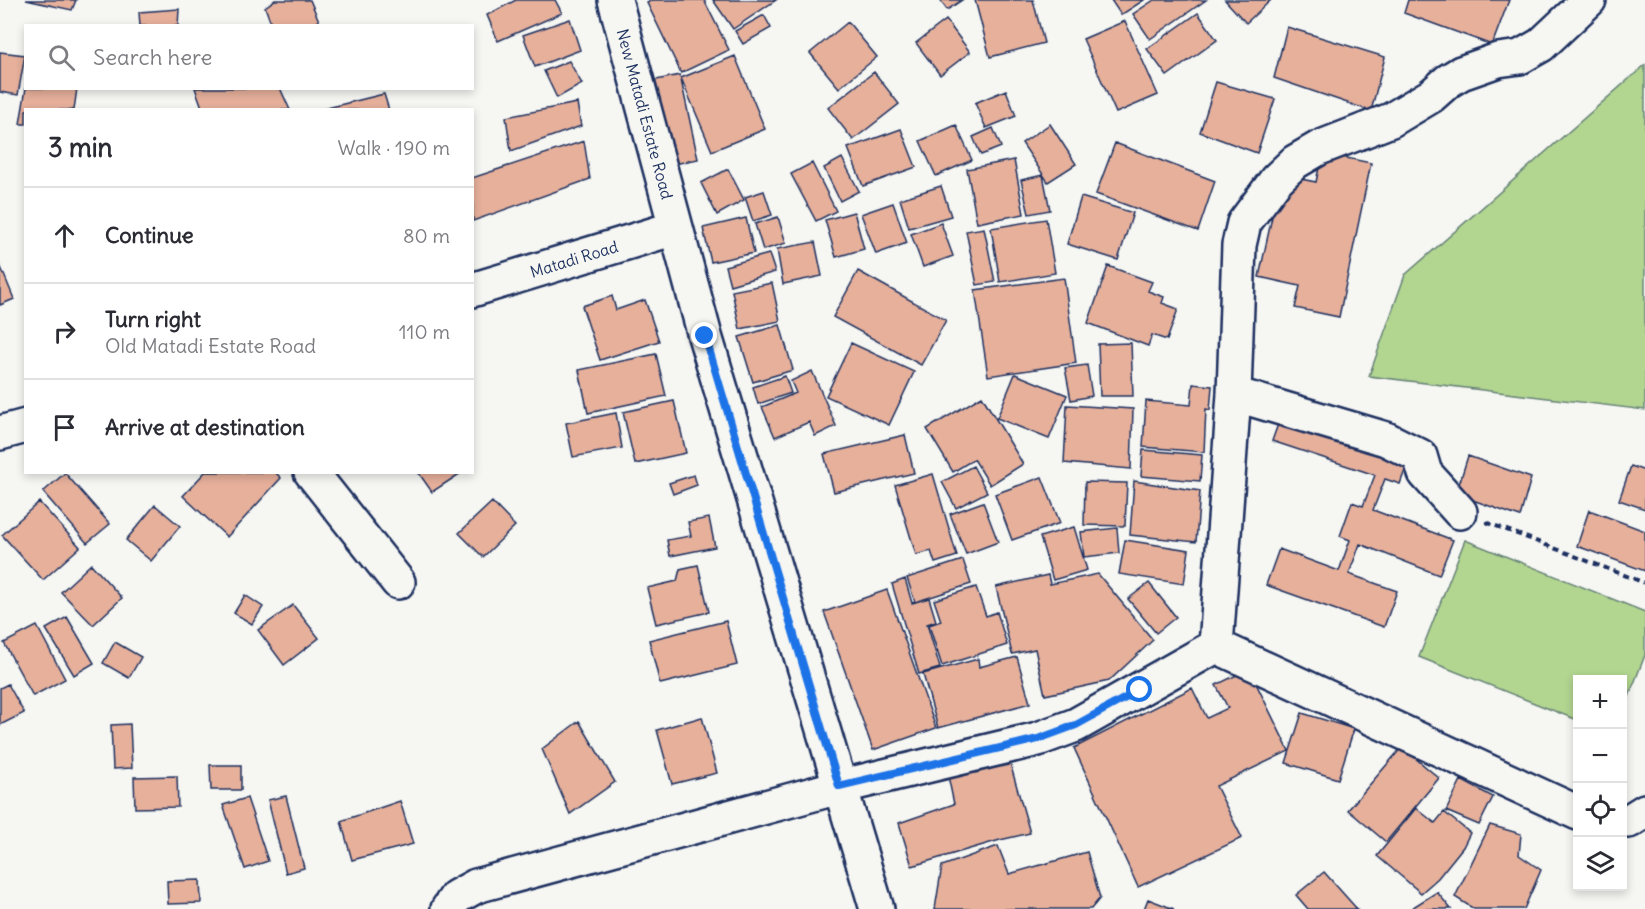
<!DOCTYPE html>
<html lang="en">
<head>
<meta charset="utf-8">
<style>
  body { margin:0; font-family:Delius,sans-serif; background:#f2f2f3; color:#2b2b33 }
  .controls { position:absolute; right:18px; bottom:18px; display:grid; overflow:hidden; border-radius:0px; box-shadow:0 3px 9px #0003 }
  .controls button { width:54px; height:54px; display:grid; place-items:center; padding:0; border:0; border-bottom:2px solid #e1e1e2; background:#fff; color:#2b2b33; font:30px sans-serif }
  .stop { position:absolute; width:18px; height:18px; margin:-14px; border:4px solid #1a73e8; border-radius:50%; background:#fff }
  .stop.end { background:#1a73e8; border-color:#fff; box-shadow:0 2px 6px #0008 }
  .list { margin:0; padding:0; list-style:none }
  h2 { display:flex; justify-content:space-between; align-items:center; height:78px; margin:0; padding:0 24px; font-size:26px }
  h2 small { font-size:20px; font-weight:400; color:#7c7c81 }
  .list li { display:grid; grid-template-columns:39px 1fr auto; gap:18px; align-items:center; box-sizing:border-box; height:96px; padding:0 24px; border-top:2px solid #e1e1e2 }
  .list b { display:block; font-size:22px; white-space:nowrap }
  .list p { margin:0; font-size:20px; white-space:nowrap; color:#7c7c81 }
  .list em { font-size:20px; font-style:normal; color:#7c7c81 }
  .icon { flex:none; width:33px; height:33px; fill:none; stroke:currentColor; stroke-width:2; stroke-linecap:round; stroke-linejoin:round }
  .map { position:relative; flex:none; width:1645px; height:909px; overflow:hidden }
  .search { position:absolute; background:#fff; box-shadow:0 3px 9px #0003; left:24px; top:24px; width:450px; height:66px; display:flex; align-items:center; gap:15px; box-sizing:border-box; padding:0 21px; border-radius:0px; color:#7c7c81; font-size:22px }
  .panel { position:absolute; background:#fff; box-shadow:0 3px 9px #0003; left:24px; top:108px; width:450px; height:366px; border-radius:0px }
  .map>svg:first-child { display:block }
  .green { fill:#b2d590; stroke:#668277; stroke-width:1.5 }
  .building { fill:#e6b09b; stroke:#1b2f5e; stroke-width:1.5 }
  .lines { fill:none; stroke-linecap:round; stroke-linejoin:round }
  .minor-casing { stroke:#1b2f5e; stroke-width:38 }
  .path { stroke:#1b2f5e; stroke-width:4; stroke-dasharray:6 4.5; stroke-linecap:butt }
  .minor { stroke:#f6f6f2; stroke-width:33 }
  .route { stroke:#1a73e8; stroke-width:8 }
  .labels { text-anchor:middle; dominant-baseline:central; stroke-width:5; stroke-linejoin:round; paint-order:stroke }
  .street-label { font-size:16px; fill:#1b2f5e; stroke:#f6f6f2 }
</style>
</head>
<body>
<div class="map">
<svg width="1645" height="909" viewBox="0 0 1645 909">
  <rect width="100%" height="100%" fill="#f6f6f2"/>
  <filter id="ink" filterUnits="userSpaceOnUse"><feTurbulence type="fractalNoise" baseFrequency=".0167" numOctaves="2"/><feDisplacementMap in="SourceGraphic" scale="12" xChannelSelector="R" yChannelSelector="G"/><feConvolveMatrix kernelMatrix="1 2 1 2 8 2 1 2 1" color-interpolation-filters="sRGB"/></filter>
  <g filter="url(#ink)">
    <path class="green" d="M1645 65V410L1369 376 1405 275Z
      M1465 540 1645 612V655L1623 712 1622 680H1578L1577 720 1419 657Z"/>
    <path class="building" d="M26 0H76L72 10Z
      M275 0H310L319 21 310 26H272L265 7Z
      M516 0H555L562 13 498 41 487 15Z
      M652 0H704L729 50 681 73 647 3Z
      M713 0H776L733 29Z
      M940 0H962L947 10Z
      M975 0H1033L1044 43 990 57Z
      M1111 0H1144L1121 15Z
      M1154 0H1206L1150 39 1133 14Z
      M1225 0H1271L1246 23Z
      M1408 0H1509L1492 45 1404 13Z
      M179 9 178 26H140L139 12Z
      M1198 13 1217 40 1167 76 1147 49Z
      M764 15 771 28 743 44 735 31Z
      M570 19 580 50 535 67 523 35Z
      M946 20 970 52 940 75 916 43Z
      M1125 21 1158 95 1116 113 1083 39Z
      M848 22 877 57 839 88 810 53Z
      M1287 27 1385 57 1371 111 1274 78Z
      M0 52 25 55 18 95 0 92Z
      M735 56 765 129 712 151 681 78Z
      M569 61 582 84 557 98 544 71Z
      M874 72 899 104 853 140 828 108Z
      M680 75 698 159 665 166 647 82Z
      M1216 82 1275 99 1257 153 1200 132Z
      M26 88H77L74 110H26V124H20Z
      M195 88H280L290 110H203Z
      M1006 90 1016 116 986 128 975 103Z
      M384 94 389 110H319Z
      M577 103 581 126 511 151 506 117Z
      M1050 124 1076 164 1048 182 1022 143Z
      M956 125 972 160 936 176 920 141Z
      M993 128 1001 147 981 155 973 137Z
      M901 129 916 167 863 186 848 148Z
      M584 141 590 179 473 221 472 178Z
      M1115 143 1215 181 1198 231 1096 194Z
      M1322 153 1371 163 1339 317 1295 308 1300 286 1259 277 1281 175 1316 182Z
      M842 158 859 191 840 201 824 168Z
      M1014 160 1024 214 977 223 967 169Z
      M812 163 836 211 816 221 791 174Z
      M728 169 744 200 717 215 701 183Z
      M1043 175 1050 210 1029 214 1021 180Z
      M941 186 951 216 909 228 900 199Z
      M764 191 772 215 753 221 745 197Z
      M1081 197 1133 213 1118 260 1067 244Z
      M893 203 907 243 876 254 861 214Z
      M854 212 864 249 836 257 825 220Z
      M778 217 786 243 763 250 755 224Z
      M746 218 754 253 711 262 703 228Z
      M1046 219 1055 273 1000 282 991 228Z
      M941 223 953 256 923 267 911 234Z
      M984 228 995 282 977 285 966 231Z
      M815 242 822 276 783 284 777 249Z
      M769 254 775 272 730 285 725 266Z
      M0 265 14 299 0 305Z
      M1108 266 1152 282 1148 291 1164 297 1162 303 1178 309 1167 340 1152 335 1148 346 1088 323Z
      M858 271 946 320 921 365 833 317Z
      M1064 278 1076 363 988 376 975 290Z
      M772 283 780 321 740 329 732 291Z
      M612 296 616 310 645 300 659 341 600 360 582 306Z
      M780 325 793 370 753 382 739 337Z
      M851 343 914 372 889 425 826 396Z
      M1131 343 1133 396H1100L1098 344Z
      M656 354 666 396 588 413 579 370Z
      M1087 365 1092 396 1071 400 1065 368Z
      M812 371 836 426 815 436 809 422 775 437 762 407 796 393 791 381Z
      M1015 374 1067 395 1049 439 997 418Z
      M785 376 791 393 758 404 753 387Z
      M1193 384 1212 386 1210 410 1206 409 1204 452 1143 447 1146 401 1191 405Z
      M982 396 1023 464 990 485 974 459 953 472 927 429Z
      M674 401 686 453 635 464 623 412Z
      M1067 405 1133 409 1131 469 1064 463Z
      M1283 410 1411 454 1400 484 1385 479 1373 510 1453 540 1439 575 1360 544 1349 574 1397 591 1384 627 1266 585 1279 549 1339 571 1350 540 1340 536 1352 502 1363 506 1375 475 1272 441Z
      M616 413 622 448 573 457 566 423Z
      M905 435 914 473 834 492 824 454Z
      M1143 450 1202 455 1200 481 1141 476Z
      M1468 456 1531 478 1520 517 1456 494Z
      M973 466 987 492 956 508 942 482Z
      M1631 466 1645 471V509L1619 500Z
      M205 472H275L281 478 227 537 183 496Z
      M418 472H461V473L432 492Z
      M65 473 110 524 87 543 43 492Z
      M933 474 957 556 935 563 931 551 916 555 895 485Z
      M694 475 697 485 673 494 669 483Z
      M1042 477 1060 523 1012 540 995 494Z
      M1134 481 1200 491 1196 542 1130 535Z
      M1085 482 1127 483 1125 526 1084 525Z
      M39 502 80 547 43 580 2 535Z
      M492 502 515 526 483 557 459 533Z
      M983 502 998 542 966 554 950 514Z
      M155 505 180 526 151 561 126 540Z
      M1589 510 1645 531V571L1577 546Z
      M709 518 715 547 670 556 667 540 691 536 688 522Z
      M1074 527 1087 570 1053 580 1040 537Z
      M1117 528 1119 553 1084 557 1081 532Z
      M1125 540 1189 550 1184 584 1119 574Z
      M963 560 971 584 915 602 907 578Z
      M91 564 122 598 93 625 61 592Z
      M698 565 709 612 656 624 647 588 677 581 680 569Z
      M1098 574 1153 640 1109 681 1045 695 1035 649 1012 654 996 587 1048 575 1050 584Z
      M905 579 912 603 929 598 936 621 927 624 940 668 919 674 892 584Z
      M1149 583 1176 617 1156 633 1128 599Z
      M976 587 986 616 997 612 1007 645 942 666 929 625 941 621 934 600Z
      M887 590 936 728 873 750 824 612Z
      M245 595 263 607 252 624 234 613Z
      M293 605 319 638 284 665 258 630Z
      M67 617 94 663 74 675 46 629Z
      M726 621 737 665 660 684 649 640Z
      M37 626 65 679 33 696 4 643Z
      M115 642 141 657 129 678 103 663Z
      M1017 657 1030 703 938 728 923 674 978 659 979 667Z
      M1249 669 1289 751 1216 786 1242 838 1138 887 1074 748 1192 688 1207 718 1228 708 1216 685Z
      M8 684 24 713 0 725V688Z
      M1302 713 1354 729 1338 779 1286 763Z
      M702 717 717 773 672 784 657 730Z
      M579 721 615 782 570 814 542 749Z
      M130 724 132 768 113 769 111 725Z
      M1402 747 1439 778 1386 842 1348 810Z
      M1008 756 1030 833 1000 840 912 866 899 823 954 804 947 771Z
      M210 765H241V790H211Z
      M177 776 178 807 135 808 134 777Z
      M1461 780 1493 797 1479 825 1446 811Z
      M286 796 304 868 286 873 268 800Z
      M247 798 268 861 245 869 223 805Z
      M400 801 413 844 352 860 341 821Z
      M1416 808 1435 823 1444 812 1470 833 1463 847 1438 878 1421 893 1377 856Z
      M1490 825 1521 834 1519 855 1541 870 1524 909H1474L1455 897Z
      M998 846 1009 874 1087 852 1100 898 1091 909H935L942 866Z
      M1324 872 1357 909H1308L1296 895Z
      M200 880 201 903 168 904 167 881Z
      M1437 892 1451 909H1410Z
      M1148 899 1174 909H1144Z"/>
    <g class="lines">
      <defs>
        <path id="minor" d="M615 0 705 336 877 909
          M472 290 675 228
          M1234 394 1386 439 1420 456 1425 473 1460 512
          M0 433 26 426
          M311 472 398 582
          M1216 646 1234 394 1239 245 1244 223 1276 180 1295 162 1319 148 1391 120 1431 96 1448 81 1461 73 1498 60 1520 57 1541 45 1589 0
          M1622 821H1629L1645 811
          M448 909 456 897 476 886 839 787 1038 739 1076 725 1216 646 1578 813"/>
      </defs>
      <use href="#minor" class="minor-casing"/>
      <path class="path" d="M1486 522 1645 583"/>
      <use href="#minor" class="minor"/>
    </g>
  </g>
  <g class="lines" filter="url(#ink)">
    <path class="route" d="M705 336 839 786 1038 739 1076 725 1140 690"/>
  </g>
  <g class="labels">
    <g class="street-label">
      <text transform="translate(645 114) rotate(75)">New Matadi Estate Road</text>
      <text transform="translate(574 259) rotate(-17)">Matadi Road</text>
    </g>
  </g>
</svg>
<div class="controls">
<button>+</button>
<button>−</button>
<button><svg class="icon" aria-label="locate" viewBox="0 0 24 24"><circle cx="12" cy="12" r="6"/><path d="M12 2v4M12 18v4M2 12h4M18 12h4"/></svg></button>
<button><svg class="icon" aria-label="layers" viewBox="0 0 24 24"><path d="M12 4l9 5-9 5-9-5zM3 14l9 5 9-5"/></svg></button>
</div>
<div class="stop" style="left:1140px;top:690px"></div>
<div class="stop end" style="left:705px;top:336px"></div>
<div class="search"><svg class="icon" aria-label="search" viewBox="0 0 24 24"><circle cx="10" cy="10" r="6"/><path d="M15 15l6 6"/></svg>Search here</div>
<section class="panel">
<h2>3 min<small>Walk · 190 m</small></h2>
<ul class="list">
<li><svg class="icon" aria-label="ahead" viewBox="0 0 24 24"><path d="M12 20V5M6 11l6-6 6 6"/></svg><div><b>Continue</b></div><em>80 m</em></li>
<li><svg class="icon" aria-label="right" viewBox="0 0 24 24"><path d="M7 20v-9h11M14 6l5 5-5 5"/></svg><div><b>Turn right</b><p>Old Matadi Estate Road</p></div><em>110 m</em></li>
<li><svg class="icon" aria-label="arrive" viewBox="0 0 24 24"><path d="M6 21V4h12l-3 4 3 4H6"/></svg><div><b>Arrive at destination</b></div></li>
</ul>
</section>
</div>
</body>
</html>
